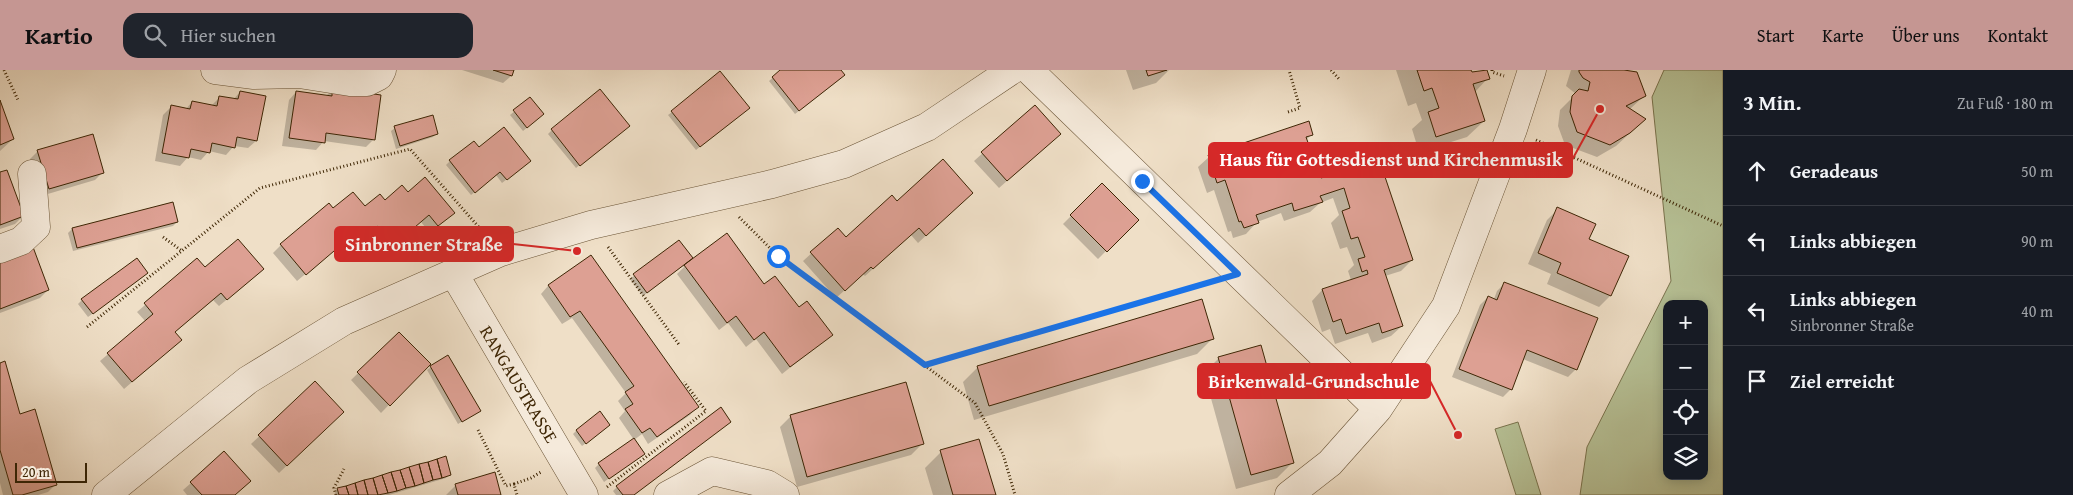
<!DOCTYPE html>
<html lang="de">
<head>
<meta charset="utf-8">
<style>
  body { margin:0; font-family:"Gentium Book Plus",serif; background:#20242c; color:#f1f3f6 }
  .controls { position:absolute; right:15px; bottom:15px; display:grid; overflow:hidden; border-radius:10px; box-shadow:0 2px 12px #0003 }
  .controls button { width:45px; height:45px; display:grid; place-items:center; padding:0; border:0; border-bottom:1px solid #363941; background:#171b24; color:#f1f3f6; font:25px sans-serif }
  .scale { position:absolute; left:15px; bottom:12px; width:72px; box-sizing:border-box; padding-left:5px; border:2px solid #3e2605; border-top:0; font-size:14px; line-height:18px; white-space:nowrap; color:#3e2605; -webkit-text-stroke:4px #f5eadb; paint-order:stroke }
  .stop { position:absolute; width:15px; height:15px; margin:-11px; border:4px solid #1a73e8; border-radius:50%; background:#fff }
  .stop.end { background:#1a73e8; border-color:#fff; box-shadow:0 1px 5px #0008 }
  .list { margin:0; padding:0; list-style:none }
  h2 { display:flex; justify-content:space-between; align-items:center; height:65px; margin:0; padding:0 20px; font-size:21px }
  h2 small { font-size:16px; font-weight:400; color:#9ea1a6 }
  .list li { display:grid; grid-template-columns:32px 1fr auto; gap:15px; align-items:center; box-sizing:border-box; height:70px; padding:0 20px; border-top:1px solid #363941 }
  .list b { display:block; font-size:19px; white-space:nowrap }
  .list p { margin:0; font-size:16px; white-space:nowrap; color:#9ea1a6 }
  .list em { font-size:16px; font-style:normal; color:#9ea1a6 }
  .icon { flex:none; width:28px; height:28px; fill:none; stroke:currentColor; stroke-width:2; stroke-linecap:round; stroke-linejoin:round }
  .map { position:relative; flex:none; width:1723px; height:425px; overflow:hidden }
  header { display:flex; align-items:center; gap:30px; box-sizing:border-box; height:70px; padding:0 25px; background:#c59692; color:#111 }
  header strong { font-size:24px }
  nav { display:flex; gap:28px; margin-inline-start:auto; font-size:18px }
  .search { width:350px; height:45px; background:#20242c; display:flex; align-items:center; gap:12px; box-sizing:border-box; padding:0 18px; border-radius:15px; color:#9ea1a6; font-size:19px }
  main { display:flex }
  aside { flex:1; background:#171b24 }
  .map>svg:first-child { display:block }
  .green { fill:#b7c297; stroke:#7a744e; fill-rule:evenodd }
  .shadow { fill:#0003 }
  .building { fill:#dda093; stroke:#3e2605 }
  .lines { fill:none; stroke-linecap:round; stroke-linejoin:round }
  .minor-casing { stroke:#6a5436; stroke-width:29 }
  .path { stroke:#3e2605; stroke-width:3; stroke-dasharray:1 2.5; stroke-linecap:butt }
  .minor { stroke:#f5eadb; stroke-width:28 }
  .route { stroke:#1a73e8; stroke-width:6 }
  .labels { text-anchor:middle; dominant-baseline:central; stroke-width:5; stroke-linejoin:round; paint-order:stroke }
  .street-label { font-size:18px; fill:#3e2605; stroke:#f5eadb }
  .leader { fill:none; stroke:#d62828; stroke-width:2 }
  .callout-dot { fill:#d62828; stroke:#f5eadb; stroke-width:2 }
  .callout { fill:#d62828; stroke:#d62828; stroke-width:2 }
  .callout-label { font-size:19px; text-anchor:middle; font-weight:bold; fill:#fff }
</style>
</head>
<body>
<header>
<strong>Kartio</strong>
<div class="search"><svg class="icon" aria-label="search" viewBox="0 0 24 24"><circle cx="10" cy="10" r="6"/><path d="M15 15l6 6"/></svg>Hier suchen</div>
<nav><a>Start</a><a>Karte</a><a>Über uns</a><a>Kontakt</a></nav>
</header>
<main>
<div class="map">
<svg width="1723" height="425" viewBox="0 0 1723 425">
  <rect width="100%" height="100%" fill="#efdfc7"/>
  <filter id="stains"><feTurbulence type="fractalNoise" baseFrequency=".004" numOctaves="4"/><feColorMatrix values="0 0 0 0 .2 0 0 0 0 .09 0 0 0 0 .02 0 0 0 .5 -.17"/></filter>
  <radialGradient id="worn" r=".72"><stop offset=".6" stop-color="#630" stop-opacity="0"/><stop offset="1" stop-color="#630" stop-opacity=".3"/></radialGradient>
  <path class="green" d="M1664 0H1723V425H1580L1587 377 1671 211 1652 27ZM1667 234H1704V406H1667Z
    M1518 352 1541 425H1516L1495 359Z"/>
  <path class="shadow" d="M462 0H513L511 6 503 13Z
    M782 0H840V9L795 44 769 11Z
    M1126 0H1169L1156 13 1133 20Z
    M1396 0H1470L1471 4 1486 0 1488 8 1475 22 1484 51 1467 67 1419 82 1412 59 1422 50 1416 33 1408 36Z
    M1571 0H1622L1644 26 1629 40 1644 50 1616 76 1597 87 1565 75 1558 56 1560 40 1576 24 1566 16Z
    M333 19 374 69 366 77 324 71 316 80 282 76 289 30 296 22 326 26Z
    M240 22 256 71 248 78 234 76 226 85 209 81 201 90 188 87 180 96 155 91 163 45 171 37 185 40 192 32 212 35 220 27 233 30Z
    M530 29 539 48 523 61 510 45Z
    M0 33 13 69 0 81Z
    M1035 36 1051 72 999 118 974 91Z
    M744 41 696 80 668 45 672 42Z
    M395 58 437 63 433 67 396 79 391 61Z
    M624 59 576 98 548 64 552 60Z
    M1312 64 1306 70 1310 82 1319 88 1314 93 1320 110 1333 106 1337 101 1412 190 1401 201 1385 206 1402 256 1391 266 1372 273 1368 263 1335 274 1330 259 1322 262 1312 231 1322 220 1351 210 1348 201 1354 195 1347 177 1340 179 1331 153 1339 145 1333 128 1320 133 1310 142 1284 151 1281 143 1257 152 1246 164 1233 168 1231 161 1228 162 1214 120 1207 123 1198 97 1209 87Z
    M479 79 526 94 502 113 496 105 471 125 446 95 450 91Z
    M38 81 103 102 95 110 41 126 30 89Z
    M0 104 23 146 15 154 0 159Z
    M1102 115 1137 150 1098 189 1063 154Z
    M408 124 453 143 430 163 421 152 386 181 370 162 352 177 346 170 297 211 273 183 281 175 333 140 365 138Z
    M964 130 918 173 911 165 865 206 863 204 836 228 803 191 838 159 846 169 897 132Z
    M172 133 177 152 173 156 73 181 68 163 72 159Z
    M1558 139 1587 170 1627 187 1610 226 1599 237 1547 214 1551 204 1528 194 1547 150Z
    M679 172 693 190 764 215 798 239 831 265 782 304 756 269 746 277 728 253 719 260 677 204 684 197 683 196 643 226 630 209Z
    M591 187 697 337 690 345 648 374 642 364 634 370 619 348 625 341 618 331 626 323 572 248 562 254 541 224 548 216Z
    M197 190 205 198 254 207 219 236 213 230 174 263 181 270 124 319 100 291 146 252 137 242Z
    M0 191 48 220 40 228 0 243Z
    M143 207 88 247 78 234 82 230Z
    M1505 213 1576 299 1568 307 1523 289 1511 319 1503 327 1452 307 1480 235 1488 227 1494 229 1497 221Z
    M399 263 429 294 381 343 351 310Z
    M1212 269 1197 284 974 350 963 312 978 297Z
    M1219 288 1292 393 1277 408 1236 419 1204 303Z
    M0 294 19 345 56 414 48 422 38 425H3L0 413Z
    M431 297 479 341 458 354 427 300Z
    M315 313 335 350 279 403 251 374Z
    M721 339 634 425H616L613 421 617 417Z
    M791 346 922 374 911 385 797 417 780 357Z
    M605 359 582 376 573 364 577 360Z
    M941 382 995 425H933L925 398Z
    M643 384 604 412 595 398 599 394Z
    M445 388 450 404 446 408 389 425H334L337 419Z
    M191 413 234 425H187L183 420Z
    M456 415 500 425H446Z"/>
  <path class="building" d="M493 0H514L512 6Z
    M780 0H841L845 5 799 41 772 7Z
    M1146 0H1167L1148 6Z
    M1417 0H1471L1472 2 1487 0 1490 9 1473 14 1485 51 1436 67 1428 42 1439 38 1432 18 1424 21Z
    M1579 0H1624L1637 2 1646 26 1626 36 1646 49 1630 63 1610 75 1577 62 1570 42 1572 26 1579 19 1588 21 1590 12 1583 8 1579 2Z
    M720 1 750 38 700 77 671 41Z
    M332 18 381 25 375 70 326 63 325 73 289 68 296 21 332 26Z
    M600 19 630 56 580 96 551 59Z
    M240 21 266 26 257 71 237 67 235 78 212 73 210 83 191 79 189 88 162 83 171 35 190 39 192 31 217 36 219 26 238 29Z
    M530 27 544 44 527 58 513 40Z
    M0 30 14 69 0 75Z
    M1035 35 1061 64 1007 111 981 82Z
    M433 45 438 64 400 76 394 56Z
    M1309 51 1313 65 1306 67 1311 81 1317 79 1321 89 1315 91 1321 108 1338 103 1337 100 1378 86 1413 190 1384 200 1403 256 1382 263 1379 253 1346 264 1341 249 1333 252 1322 219 1368 204 1367 200 1362 202 1358 189 1365 187 1358 167 1351 169 1342 141 1350 138 1344 118 1320 126 1323 132 1294 141 1292 133 1256 145 1259 153 1244 158 1241 151 1239 152 1225 110 1217 113 1208 85Z
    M504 57 531 91 507 110 500 102 475 123 449 90 474 71 479 77Z
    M93 64 104 103 49 119 37 80Z
    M943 89 973 123 926 166 919 158 873 199 871 197 845 221 810 182 838 158 846 167 892 125 897 131Z
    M7 100 24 146 0 155V102Z
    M425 107 455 143 438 156 429 145 394 175 378 156 361 170 355 163 306 205 280 174 329 133 333 138 353 122 365 136 380 124 385 130 402 115 408 122Z
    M1102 113 1139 150 1107 182 1070 145Z
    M173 132 178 152 77 178 72 158Z
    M1557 137 1596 154 1589 169 1629 186 1611 226 1557 203 1561 193 1538 183Z
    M727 163 764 214 775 206 799 237 807 231 833 265 790 297 764 262 754 270 736 246 727 253 684 195Z
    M238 169 264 199 227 230 221 223 175 262 182 270 132 312 107 283 153 244 144 233 197 188 205 197Z
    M679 170 693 188 647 223 633 204Z
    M33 177 49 220 0 239V189Z
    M591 185 699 337 657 367 650 358 642 363 625 339 633 334 625 322 634 316 580 241 570 247 548 215Z
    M137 188 148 203 93 244 81 229Z
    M1504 212 1598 248 1577 300 1527 280 1512 320 1459 299 1488 226 1497 230Z
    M1202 229 1214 269 989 336 977 296Z
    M399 262 431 294 390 336 357 302Z
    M1261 275 1294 393 1251 405 1218 287Z
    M448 285 481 341 462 352 430 296Z
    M5 291 20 344 35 339 57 415 22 425H13L0 380V293Z
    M315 311 344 342 287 396 258 365Z
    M906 312 924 374 807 407 790 345Z
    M721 337 731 352 634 425H623L616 416Z
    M600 341 610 355 586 374 576 360Z
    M634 368 645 384 609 409 598 393Z
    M979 369 996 425H953L940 380Z
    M224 381 251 411 235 425H202L190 412Z
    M446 386 451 405 442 408 437 389Z
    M437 389 442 408 433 410 428 392Z
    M428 392 433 410 424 413 419 394Z
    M419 394 424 413 415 416 409 397Z
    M409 397 415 416 406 418 400 400Z
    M400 400 406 418 397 421 391 402Z
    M391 402 397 421 388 423 382 405Z
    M495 402 501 425H458L455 414Z
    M382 405 388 423 378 425 373 408Z
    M373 408 378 425H368L364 410Z
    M364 410 368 425H358L355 413Z
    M355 413 358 425H349L346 416Z
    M346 416 349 425H339L337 418Z"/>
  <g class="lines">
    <defs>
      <path id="minor" d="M215 0 254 5 299 4 350 12H367L379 6 382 0
        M1029 0 1378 339
        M0 179 21 171 36 157 32 104
        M453 202 584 425
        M106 425 248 310 344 251 501 182 591 155 772 114 844 94 927 57 1012 0
        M668 425 712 401 767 414 785 425
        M1289 425 1330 393 1378 339 1446 236 1513 59 1532 0"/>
    </defs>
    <use href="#minor" class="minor-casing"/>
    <path class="path" d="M4 0 18 30
      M1331 0 1339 9
      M1492 0V2L1504 6
      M1288 42 1300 38 1289 0
      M1536 70 1723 156
      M739 147 778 186 975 333 1003 384 1015 425
      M163 167 182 181
      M608 177 680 276
      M87 257 260 118 410 79 484 163
      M926 295 1211 212
      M478 360 506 416 514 414 517 425
      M514 414 531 408 541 402
      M607 417 706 341 684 312
      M336 425 334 418 344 399"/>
    <use href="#minor" class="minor"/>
  </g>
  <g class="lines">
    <path class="route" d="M778 186 925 295 1238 204 1142 111"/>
  </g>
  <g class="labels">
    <g class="street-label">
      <text transform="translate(519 314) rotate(59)">RANGAUSTRASSE</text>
    </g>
  </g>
  <path class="leader" d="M1600 39L1572 90M577 181L513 174M1458 365L1430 311"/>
  <g class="callout-dot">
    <circle cx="1600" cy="39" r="5"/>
    <circle cx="577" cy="181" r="5"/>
    <circle cx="1458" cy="365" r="5"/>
  </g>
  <g class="callout">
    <rect x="1209" y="73" width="363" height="34" rx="5"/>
    <rect x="335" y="157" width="178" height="34" rx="5"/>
    <rect x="1198" y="294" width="232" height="34" rx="5"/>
  </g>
  <g class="callout-label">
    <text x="1391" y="96">Haus für Gottesdienst und Kirchenmusik</text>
    <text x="424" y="181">Sinbronner Straße</text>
    <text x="1314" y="318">Birkenwald-Grundschule</text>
  </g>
  <rect width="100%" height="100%" filter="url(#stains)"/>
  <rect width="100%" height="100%" fill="url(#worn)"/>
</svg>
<div class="controls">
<button>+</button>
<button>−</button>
<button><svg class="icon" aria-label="locate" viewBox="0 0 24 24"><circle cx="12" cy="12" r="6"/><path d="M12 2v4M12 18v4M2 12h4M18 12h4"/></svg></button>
<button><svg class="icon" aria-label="layers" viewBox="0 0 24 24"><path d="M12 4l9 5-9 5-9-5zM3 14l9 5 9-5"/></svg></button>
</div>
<div class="scale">20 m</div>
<div class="stop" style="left:778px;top:186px"></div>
<div class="stop end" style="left:1142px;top:111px"></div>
</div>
<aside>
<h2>3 Min.<small>Zu Fuß · 180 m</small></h2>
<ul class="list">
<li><svg class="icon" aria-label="ahead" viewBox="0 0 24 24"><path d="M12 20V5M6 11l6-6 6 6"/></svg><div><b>Geradeaus</b></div><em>50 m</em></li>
<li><svg class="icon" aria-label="left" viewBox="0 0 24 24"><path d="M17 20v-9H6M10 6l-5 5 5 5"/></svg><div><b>Links abbiegen</b></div><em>90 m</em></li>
<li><svg class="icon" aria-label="left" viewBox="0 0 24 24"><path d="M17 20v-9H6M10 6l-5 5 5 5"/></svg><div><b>Links abbiegen</b><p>Sinbronner Straße</p></div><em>40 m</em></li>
<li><svg class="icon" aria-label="arrive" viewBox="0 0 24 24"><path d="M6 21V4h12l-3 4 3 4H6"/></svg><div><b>Ziel erreicht</b></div></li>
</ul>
</aside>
</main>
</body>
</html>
